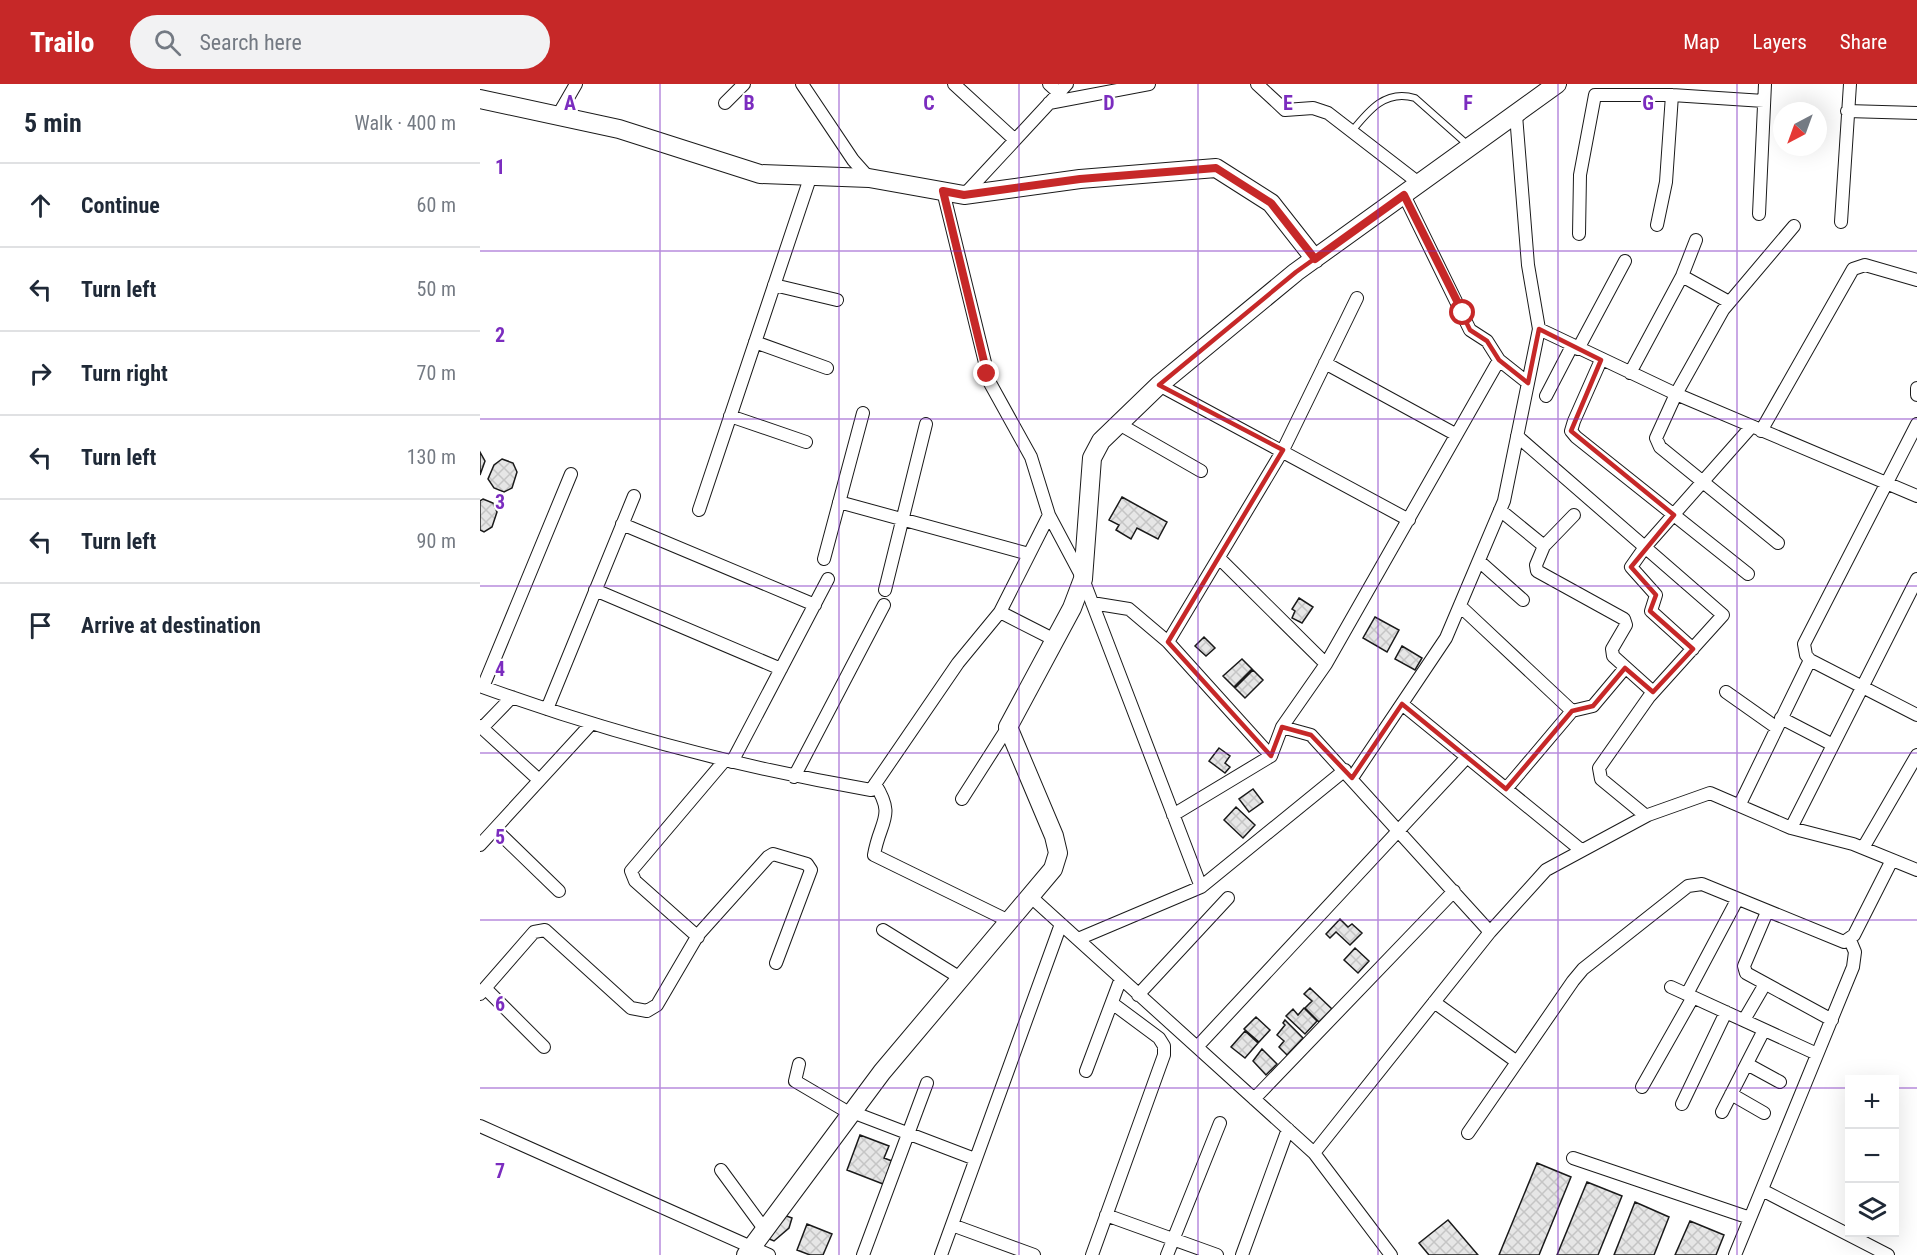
<!DOCTYPE html>
<html lang="en">
<head>
<meta charset="utf-8">
<style>
  body { margin:0; font-family:"Roboto Condensed",sans-serif; background:#f2f2f3; color:#1f2937 }
  .controls { position:absolute; right:18px; bottom:18px; display:grid; overflow:hidden; border-radius:0px; box-shadow:0 6px 24px #0002 }
  .controls button { width:54px; height:54px; display:grid; place-items:center; padding:0; border:0; border-bottom:2px solid #e0e1e3; background:#fff; color:#1f2937; font:30px sans-serif }
  .compass { position:absolute; left:1293px; top:18px; width:54px; height:54px; border-radius:50%; background:#fff; box-shadow:0 6px 24px #0002; rotate:221deg }
  .stop { position:absolute; width:18px; height:18px; margin:-14px; border:4px solid #c62828; border-radius:50%; background:#fff }
  .stop.end { background:#c62828; border-color:#fff; box-shadow:0 2px 6px #0008 }
  .list { margin:0; padding:0; list-style:none }
  h2 { display:flex; justify-content:space-between; align-items:center; height:78px; margin:0; padding:0 24px; font-size:26px }
  h2 small { font-size:20px; font-weight:400; color:#747a83 }
  .list li { display:grid; grid-template-columns:39px 1fr auto; gap:18px; align-items:center; box-sizing:border-box; height:84px; padding:0 24px; border-top:2px solid #e0e1e3 }
  .list b { display:block; font-size:22px; white-space:nowrap }
  .list em { font-size:20px; font-style:normal; color:#747a83 }
  .icon { flex:none; width:33px; height:33px; fill:none; stroke:currentColor; stroke-width:2; stroke-linecap:round; stroke-linejoin:round }
  .map { position:relative; flex:none; width:1437px; height:1171px; overflow:hidden }
  header { display:flex; align-items:center; gap:36px; box-sizing:border-box; height:84px; padding:0 30px; background:#c62828; color:#fff }
  header strong { font-size:28px }
  nav { display:flex; gap:33px; margin-inline-start:auto; font-size:21px }
  .search { width:420px; height:54px; background:#f2f2f3; display:flex; align-items:center; gap:15px; box-sizing:border-box; padding:0 21px; border-radius:33px; color:#747a83; font-size:22px }
  main { display:flex }
  aside { flex:1; background:#fff }
  .map>svg:first-child { display:block }
  .building { fill:url(#building-cross-hatch); stroke:#1a1a1a; stroke-width:1.5 }
  .lines { fill:none; stroke-linecap:round; stroke-linejoin:round }
  .lane-casing { stroke:#1a1a1a; stroke-width:8 }
  .street-casing { stroke:#1a1a1a; stroke-width:14 }
  .secondary-casing { stroke:#1a1a1a; stroke-width:20 }
  .lane { stroke:#fff; stroke-width:6 }
  .street { stroke:#fff; stroke-width:12 }
  .secondary { stroke:#fff; stroke-width:18 }
  .route { stroke:#c62828; stroke-width:8 }
  .marked { fill:none; stroke:#c62828; stroke-width:4.5; stroke-linejoin:round }
  .grid { fill:none; stroke:#7b2cbf; stroke-width:1.5; stroke-opacity:0.55 }
  .grid-label { font-size:20px; text-anchor:middle; font-weight:bold; fill:#7b2cbf; stroke:#fff; stroke-width:4.5; stroke-linejoin:round; paint-order:stroke }
</style>
</head>
<body>
<header>
<strong>Trailo</strong>
<div class="search"><svg class="icon" aria-label="search" viewBox="0 0 24 24"><circle cx="10" cy="10" r="6"/><path d="M15 15l6 6"/></svg>Search here</div>
<nav><a>Map</a><a>Layers</a><a>Share</a></nav>
</header>
<main>
<aside>
<h2>5 min<small>Walk · 400 m</small></h2>
<ul class="list">
<li><svg class="icon" aria-label="ahead" viewBox="0 0 24 24"><path d="M12 20V5M6 11l6-6 6 6"/></svg><div><b>Continue</b></div><em>60 m</em></li>
<li><svg class="icon" aria-label="left" viewBox="0 0 24 24"><path d="M17 20v-9H6M10 6l-5 5 5 5"/></svg><div><b>Turn left</b></div><em>50 m</em></li>
<li><svg class="icon" aria-label="right" viewBox="0 0 24 24"><path d="M7 20v-9h11M14 6l5 5-5 5"/></svg><div><b>Turn right</b></div><em>70 m</em></li>
<li><svg class="icon" aria-label="left" viewBox="0 0 24 24"><path d="M17 20v-9H6M10 6l-5 5 5 5"/></svg><div><b>Turn left</b></div><em>130 m</em></li>
<li><svg class="icon" aria-label="left" viewBox="0 0 24 24"><path d="M17 20v-9H6M10 6l-5 5 5 5"/></svg><div><b>Turn left</b></div><em>90 m</em></li>
<li><svg class="icon" aria-label="arrive" viewBox="0 0 24 24"><path d="M6 21V4h12l-3 4 3 4H6"/></svg><div><b>Arrive at destination</b></div></li>
</ul>
</aside>
<div class="map">
<svg width="1437" height="1171" viewBox="0 0 1437 1171">
  <defs>
    <pattern id="building-cross-hatch" width="8" height="8" patternUnits="userSpaceOnUse" patternTransform="scale(1.5)"><rect width="8" height="8" fill="#e6e6e6"/><path d="M0 0l8 8M0 8l8-8" fill="none" stroke="#c5c5c5"/></pattern>
  </defs>
  <rect width="100%" height="100%" fill="#fff"/>
  <path class="building" d="M0 368 5 377 0 391Z
    M22 375 33 379 37 388 32 404 24 408 14 404 8 395 14 381Z
    M642 413 687 438 678 455 657 444 651 455 636 446 639 441 629 436Z
    M3 415 13 419 17 428 12 443 4 448 0 446V417Z
    M819 514 833 523 822 539 812 534 815 527 812 525Z
    M895 533 919 546 907 568 883 554Z
    M724 553 735 564 726 572 715 562Z
    M922 562 942 574 935 586 915 575Z
    M762 575 772 585 754 603 743 592Z
    M773 586 783 596 765 614 755 604Z
    M739 664 750 672 745 679 750 683 745 689 729 677Z
    M773 705 783 718 769 728 759 715Z
    M756 723 775 741 763 754 744 736Z
    M860 835 868 843 872 840 882 849 870 861 856 848 850 854 846 850Z
    M875 864 889 877 878 889 864 876Z
    M830 904 852 925 839 938 825 924 832 917 824 910Z
    M824 924 837 937 825 950 806 932 813 925 818 931Z
    M776 933 790 946 779 958 764 945Z
    M805 936 823 954 807 971 799 963 804 957 797 951 805 941 803 939Z
    M765 947 778 959 765 974 751 963Z
    M782 965 797 980 786 991 773 977Z
    M380 1051 409 1062 404 1074 412 1077 403 1100 367 1086Z
    M1057 1079 1091 1093 1059 1171H1019Z
    M1107 1098 1142 1112 1118 1171H1077Z
    M1155 1118 1189 1133 1174 1171H1134Z
    M301 1130 312 1134 309 1144 294 1157 284 1153Z
    M968 1136 998 1171H949L939 1159Z
    M1210 1137 1244 1151 1236 1171H1195Z
    M327 1140 352 1150 343 1171H330L317 1166Z"/>
  <g class="lines">
    <defs>
      <path id="lane" d="M872 47C889 26 906 5 935 14L988 61"/>
      <path id="street" d="M322 0 373 76 389 94
        M474 0 535 56
        M569 0 579 9
        M777 0 805 26 833 24 848 29 940 100
        M245 19 264 0
        M569 19 669 0
        M1367 27 1437 29
        M77 33 96 0
        M463 107 510 299 551 373 569 431 603 495 721 803
        M484 111 587 0
        M924 111 990 246 1007 257 1019 276 1048 299
        M1279 130 1285 0
        M1361 138 1370 0
        M1177 141 1186 98 1192 11
        M1099 150 1100 91 1115 11H1192L1284 17
        M1202 192 1249 218
        M294 201 357 216
        M1059 245 1196 310 1437 412
        M275 258 347 284
        M1098 265 1145 177
        M1121 276 1094 337 1091 347 1096 353 1268 490
        M845 279 975 350
        M1150 289 1202 192 1216 156
        M679 301 929 436
        M1437 304V311
        M1066 312 1092 262
        M250 332 326 358
        M639 340 721 387
        M1437 340 1324 560 1326 571 1330 576 1437 631
        M1281 347 1373 185 1385 181 1437 196
        M1037 352 1243 531 1169 613 1119 684 1121 695 1166 732
        M359 418 549 470
        M219 426 330 94
        M1020 426 1064 462 1056 481 1057 487 1144 535 1146 541 1132 565 1133 572 1173 608
        M142 440 335 521
        M1298 459 1180 363 1176 354 1196 310 1243 226 1314 142
        M1064 462 1094 431
        M344 475 383 329
        M740 475 846 580
        M999 477 1043 516
        M115 506 301 585
        M405 506 446 340
        M612 519 649 525 688 558 791 672
        M980 522 1092 627 1026 705
        M520 528 575 556
        M688 558 803 366 877 214
        M1213 565 1171 527 1176 511 1151 483 1165 463 1271 343
        M0 602C127 648 258 683 391 706L478 579 520 528 569 431
        M3 603 91 390
        M1246 608 1297 644
        M922 620 1101 766
        M67 625 154 412
        M1092 627 1113 622 1145 584
        M1301 634 1353 661
        M0 642 59 696
        M802 643 831 651 1010 848
        M2 644 32 613
        M252 678 348 495
        M314 693 404 521
        M872 694 966 554 1024 417 1059 245 1048 181 1036 31
        M395 700C416 733 400 736 394 771L531 838
        M482 715 528 643
        M1260 720 1330 576
        M693 731 791 672 802 643 846 580 1019 276
        M1311 744 1437 495
        M15 745 79 807
        M0 761 111 640
        M1383 764 1437 671
        M550 812 834 1069 911 1171
        M1287 828 1264 882 1266 889 1352 936
        M403 846 482 895
        M218 853 155 797 151 787 245 676
        M598 855 721 803 865 686
        M1191 903 1337 970
        M5 904 64 963
        M0 910 54 848 65 846 151 924 167 927 177 921 218 851 288 773 293 770 327 780 331 786 296 879
        M1207 910 1257 816
        M658 911 748 814
        M954 918 1037 978
        M1264 936 1285 900
        M717 963 987 673
        M319 980 315 997 371 1030
        M1267 980 1300 998
        M606 987 641 894
        M1162 1003 1213 913
        M1251 1010 1284 1029
        M774 1015 974 807
        M1202 1020 1246 928
        M372 1028 495 1075
        M1242 1028 1284 946
        M0 1042 289 1171
        M988 1049 1093 897 1103 885 1208 802 1222 800 1364 858 1374 851 1412 776
        M834 1069 1010 848 1066 786 1168 731 1230 709 1311 744 1373 760 1437 786
        M1093 1074 1270 1134
        M241 1086 285 1146
        M1282 1106 1408 1171
        M626 1131 737 1171
        M472 1141 554 1171
        M383 1171 447 999
        M461 1171 581 840
        M612 1171 684 971V962L679 954 632 919
        M687 1171 740 1039
        M762 1171 808 1045
        M1255 1171 1373 883 1375 868 1370 856"/>
      <path id="secondary" d="M0 15 139 45 280 90 389 94 484 111 600 95 736 84 791 119 835 175
        M266 1171 402 988 573 785 578 769 574 752 528 643 592 524 603 495 612 374 621 357 679 301 816 188 1077 0"/>
    </defs>
    <use href="#lane" class="lane-casing"/>
    <use href="#street" class="street-casing"/>
    <use href="#secondary" class="secondary-casing"/>
    <use href="#lane" class="lane"/>
    <use href="#street" class="street"/>
    <use href="#secondary" class="secondary"/>
  </g>
  <g class="lines">
    <path class="route" d="M507 290 463 107 484 111 600 95 736 84 791 119 835 175 924 111 983 229"/>
  </g>
  <path class="marked" d="M924 111 990 246 1007 257 1019 276 1048 299 1059 245 1121 276 1091 347 1194 431 1151 483 1176 511 1170 527 1213 565 1173 608 1145 584 1113 622 1092 627 1026 705 922 620 872 694 831 651 802 643 791 672 688 558 803 366 679 301 816 188Z"/>
  <path class="grid" d="M180 0V1171M359 0V1171M539 0V1171M718 0V1171M898 0V1171M1078 0V1171M1257 0V1171M0 167H1437M0 335H1437M0 502H1437M0 669H1437M0 836H1437M0 1004H1370M1414 1004H1437"/>
  <g class="grid-label">
    <text x="90" y="26">A</text>
    <text x="269" y="26">B</text>
    <text x="449" y="26">C</text>
    <text x="629" y="26">D</text>
    <text x="808" y="26">E</text>
    <text x="988" y="26">F</text>
    <text x="1168" y="26">G</text>
    <text x="20" y="90">1</text>
    <text x="20" y="258">2</text>
    <text x="20" y="425">3</text>
    <text x="20" y="592">4</text>
    <text x="20" y="760">5</text>
    <text x="20" y="927">6</text>
    <text x="20" y="1094">7</text>
  </g>
</svg>
<div class="controls">
<button>+</button>
<button>−</button>
<button><svg class="icon" aria-label="layers" viewBox="0 0 24 24"><path d="M12 4l9 5-9 5-9-5zM3 14l9 5 9-5"/></svg></button>
</div>
<svg class="compass" viewBox="-18 -18 36 36"><path d="M0-13l5 13h-10z" fill="#e53935"/><path d="M0 13l5-13h-10z" fill="#747a83"/></svg>
<div class="stop" style="left:983px;top:229px"></div>
<div class="stop end" style="left:507px;top:290px"></div>
</div>
</main>
</body>
</html>
